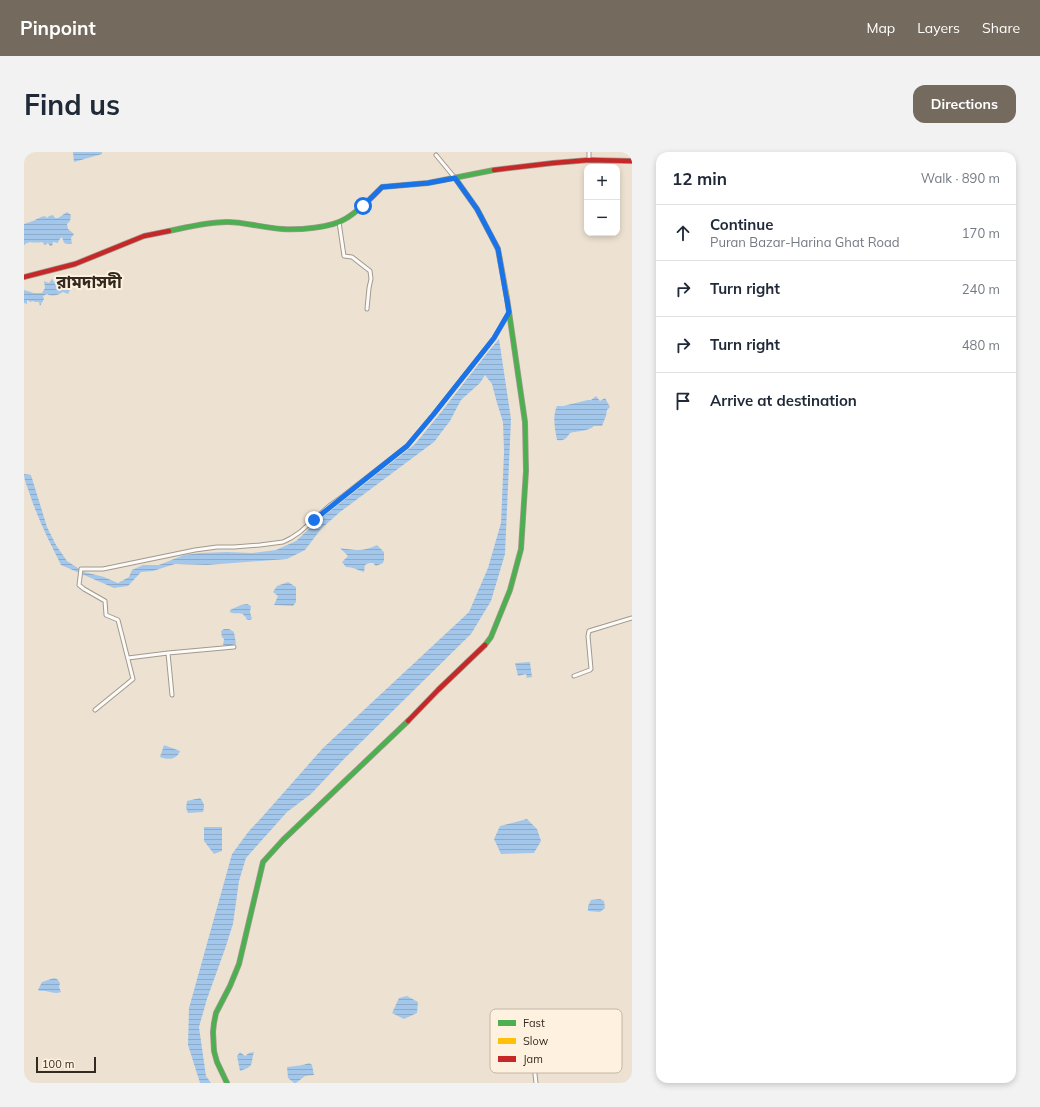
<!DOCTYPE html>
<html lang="en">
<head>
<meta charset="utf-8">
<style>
  body { margin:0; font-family:Mulish,"Noto Sans Bengali",sans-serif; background:#f2f2f3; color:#1f2937 }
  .controls { position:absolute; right:12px; top:12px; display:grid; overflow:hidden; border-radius:8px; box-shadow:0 2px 6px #0003 }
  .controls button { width:36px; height:36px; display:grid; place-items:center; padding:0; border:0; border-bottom:1px solid #e0e1e3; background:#fff; color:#1f2937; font:20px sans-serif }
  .scale { position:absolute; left:12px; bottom:10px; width:60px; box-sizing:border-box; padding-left:4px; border:2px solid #332b20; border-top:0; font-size:11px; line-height:14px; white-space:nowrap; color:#332b20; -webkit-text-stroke:3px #fff1e0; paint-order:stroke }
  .stop { position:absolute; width:12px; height:12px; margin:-9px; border:3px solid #1a73e8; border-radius:50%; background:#fff }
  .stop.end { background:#1a73e8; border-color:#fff; box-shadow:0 1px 4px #0008 }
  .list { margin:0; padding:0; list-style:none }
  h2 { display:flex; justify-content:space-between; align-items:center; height:52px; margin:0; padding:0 16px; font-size:17px }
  h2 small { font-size:13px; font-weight:400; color:#747a83 }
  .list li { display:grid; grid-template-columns:26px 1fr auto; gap:12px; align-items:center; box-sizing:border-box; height:56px; padding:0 16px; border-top:1px solid #e0e1e3 }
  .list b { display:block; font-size:15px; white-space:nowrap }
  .list p { margin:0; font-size:13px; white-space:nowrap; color:#747a83 }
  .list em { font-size:13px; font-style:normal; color:#747a83 }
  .icon { flex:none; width:22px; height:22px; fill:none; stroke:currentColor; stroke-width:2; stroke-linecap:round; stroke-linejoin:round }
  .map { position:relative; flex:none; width:608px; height:931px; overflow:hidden; border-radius:12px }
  header { display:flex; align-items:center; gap:24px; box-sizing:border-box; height:56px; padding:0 20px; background:#746b5e; color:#fff }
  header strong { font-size:19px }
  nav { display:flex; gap:22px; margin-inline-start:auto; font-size:14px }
  .intro { display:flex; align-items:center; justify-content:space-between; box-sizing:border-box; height:96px; padding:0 24px }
  h1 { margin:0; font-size:28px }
  .button { padding:10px 18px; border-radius:12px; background:#746b5e; color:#fff; font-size:14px; font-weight:700 }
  main { display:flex; gap:24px; padding:0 24px }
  aside { flex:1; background:#fff; border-radius:12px; box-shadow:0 2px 6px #0003 }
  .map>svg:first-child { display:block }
  .water { fill:url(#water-rules) }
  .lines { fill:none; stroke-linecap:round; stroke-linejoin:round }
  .street-casing { stroke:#a2998e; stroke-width:5 }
  .fast-casing { stroke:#a2998e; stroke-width:6 }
  .slow-casing { stroke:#a2998e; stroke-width:6 }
  .jam-casing { stroke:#a2998e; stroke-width:6 }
  .street { stroke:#fcfbf8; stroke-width:3 }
  .fast { stroke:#4caf50; stroke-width:4.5 }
  .slow { stroke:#ffc107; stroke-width:4.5 }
  .jam { stroke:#c62828; stroke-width:4.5 }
  .route { stroke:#1a73e8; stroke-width:5 }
  .labels { text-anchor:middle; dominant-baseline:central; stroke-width:4; stroke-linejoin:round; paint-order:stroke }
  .quarter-label { font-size:17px; font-weight:bold; fill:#332b20; stroke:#fff1e0 }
  .key { fill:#fff1e0; stroke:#c2b6a6; stroke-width:1 }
  .key-label { font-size:11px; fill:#332b20 }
</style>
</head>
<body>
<header>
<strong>Pinpoint</strong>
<nav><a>Map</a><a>Layers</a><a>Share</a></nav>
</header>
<div class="intro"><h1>Find us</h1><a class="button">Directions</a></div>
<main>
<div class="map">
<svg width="608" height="931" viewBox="0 0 608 931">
  <defs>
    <pattern id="water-rules" width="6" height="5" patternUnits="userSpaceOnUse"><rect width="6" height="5" fill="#a3c7ea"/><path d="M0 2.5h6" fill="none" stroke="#8dabc8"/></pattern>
  </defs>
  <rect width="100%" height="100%" fill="#ede2d2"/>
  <path class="water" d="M49 0H78V2L50 10Z
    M43 60 47 63 46 69 43 72 44 77 50 82 47 86 48 92H43L40 91 38 85 35 88 34 91 29 90 28 94H26L24 91 21 93 18 90C11 92 6 88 0 93V72L9 69 17 65 21 64 23 66 25 64 29 63 31 66H34Z
    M38 124 42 125 46 138 44 142 39 140C35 143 28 145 23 142L19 144 20 147 16 154 15 150H11L9 149 6 150 5 149 3 148V152L0 151V138L10 141H18L21 136 20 129 25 131 28 127 30 130Z
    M475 187 487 267 481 402 467 449 447 482 320 607 287 642 263 660 222 706 215 729 209 772 201 797 183 847 175 875 182 924 187 931H176L164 893 165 856 208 702 225 679 239 664 299 596 445 460 464 416 477 371 480 300 479 270 473 251 468 232 461 223 456 231 437 248 426 269 410 290 316 360 297 377 281 398 263 407 183 413 151 412 129 419 117 420 104 434 90 436 37 413C25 389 13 365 5 340 3 334 0 328 0 322L7 323 23 375 32 393 43 409 60 420 80 425 94 431 105 425 108 418 119 413H135L160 403 176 401 203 400 228 401 252 398 272 389 291 371 391 292 418 259 464 200Z
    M572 244 576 249 581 246 586 255 583 258 582 264 578 274H570C565 279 553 279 546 281 542 287 540 289 533 288 531 277 528 265 533 254H539L564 248H567Z
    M353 393 360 400V408L359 411 352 414 349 411H345L341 413 340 420C333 418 329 415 322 415L318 410 324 404 316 396C330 398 340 400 353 393Z
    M264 430 272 435V450L269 454 250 453 254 444 249 440 253 434Z
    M223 452 227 454 226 460 228 467 225 468 222 467V465L220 464 219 462C214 460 211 463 206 460V458L217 453Z
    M200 477H205L210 480 212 492 208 493H199L200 487 198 485 197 479Z
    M506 510 508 525 503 526 502 522 494 524 491 511Z
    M140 593 156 599C153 608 143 608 136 605Z
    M176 646C180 651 181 653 179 660L164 661 162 656 163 649Z
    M503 667 513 677 517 689 510 701 477 702 470 687 476 674Z
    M180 675H198V699L190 702 180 689Z
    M576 747 580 749 581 756 576 760 564 759V754L567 748Z
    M30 826 33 827 36 831 35 835 37 840C30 843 23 838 16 839L14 838 18 830Z
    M383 844 394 850 393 861 380 867 368 861 375 846Z
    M216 900 221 904 225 901 230 900C226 913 231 914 216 919L213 904Z
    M285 911 288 913 290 923 281 924 272 931H270L264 926 263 915C270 914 278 914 285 911Z"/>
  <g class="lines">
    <defs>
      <path id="street" d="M565 0V8
        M412 3 431 26
        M315 70 320 104 328 105 346 119 347 127 345 136 343 157
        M144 501 148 543
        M104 506 144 501 210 495
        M550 524 566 518 567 517 564 484 565 479 608 466
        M71 558 109 527 94 468 82 463 81 449 60 437 55 433 57 417H79L171 398 193 395H210L236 393 259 390 267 386 276 380 305 354 319 344 383 294 409 263 470 186 485 161
        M506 896 509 904 512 931"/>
      <path id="fast" d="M145 79C164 75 184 70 203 70 221 70 240 76 258 77 274 78 307 76 321 67 335 59 346 47 358 35L404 31 470 18
        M461 493 467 485 486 438 497 397 502 319 501 270 483 146
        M203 931 193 910 190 899 189 880 190 871 192 861 206 834 215 812 239 710 259 688 384 569"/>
      <path id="slow" d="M431 26 453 57 474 97 483 146"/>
      <path id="jam" d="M470 18 529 11 565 8 608 9
        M0 125 51 112 120 84 145 79
        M384 569 414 538 461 493"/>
    </defs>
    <use href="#street" class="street-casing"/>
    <use href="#fast" class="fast-casing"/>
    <use href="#slow" class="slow-casing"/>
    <use href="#jam" class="jam-casing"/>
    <use href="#street" class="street"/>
    <use href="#fast" class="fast"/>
    <use href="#slow" class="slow"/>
    <use href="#jam" class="jam"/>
  </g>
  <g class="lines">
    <path class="route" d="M290 368 383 294 409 263 470 186 485 160 474 97 453 57 431 26 404 31 358 35 339 54"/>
  </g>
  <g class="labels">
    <g class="quarter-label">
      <text x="65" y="129">রামদাসদী</text>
    </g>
  </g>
  <rect x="466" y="857" width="132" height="64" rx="6" class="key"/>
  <rect x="474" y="868" width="18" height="6" fill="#4caf50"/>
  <rect x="474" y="886" width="18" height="6" fill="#ffc107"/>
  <rect x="474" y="904" width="18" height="6" fill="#c62828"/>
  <g class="key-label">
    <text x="499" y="875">Fast</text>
    <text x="499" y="893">Slow</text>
    <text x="499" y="911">Jam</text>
  </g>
</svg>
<div class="controls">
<button>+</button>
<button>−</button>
</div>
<div class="scale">100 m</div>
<div class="stop" style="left:339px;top:54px"></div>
<div class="stop end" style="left:290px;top:368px"></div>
</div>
<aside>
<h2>12 min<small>Walk · 890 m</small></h2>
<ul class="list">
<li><svg class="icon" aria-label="ahead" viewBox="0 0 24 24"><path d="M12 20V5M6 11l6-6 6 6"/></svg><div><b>Continue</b><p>Puran Bazar-Harina Ghat Road</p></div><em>170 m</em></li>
<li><svg class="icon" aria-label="right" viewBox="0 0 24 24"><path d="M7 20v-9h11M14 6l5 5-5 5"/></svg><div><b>Turn right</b></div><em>240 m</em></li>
<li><svg class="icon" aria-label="right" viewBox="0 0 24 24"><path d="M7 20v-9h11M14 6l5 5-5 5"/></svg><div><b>Turn right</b></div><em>480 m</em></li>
<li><svg class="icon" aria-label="arrive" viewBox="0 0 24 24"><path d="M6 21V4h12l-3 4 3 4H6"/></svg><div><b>Arrive at destination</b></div></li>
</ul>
</aside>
</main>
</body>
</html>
